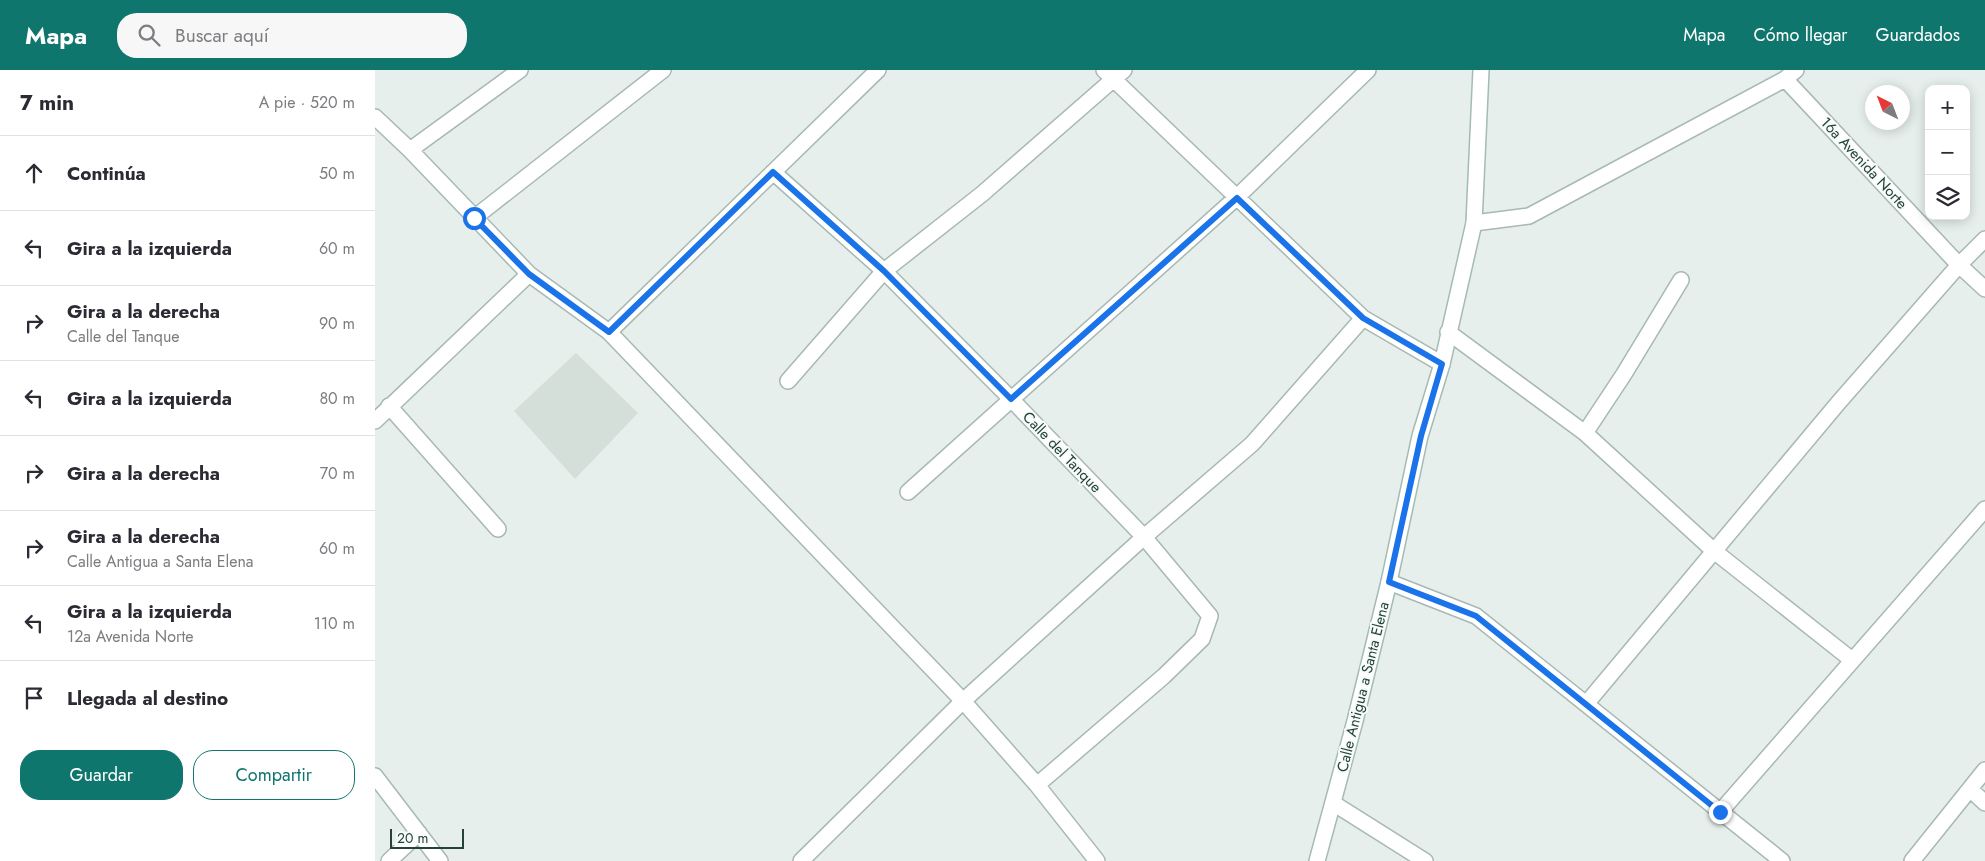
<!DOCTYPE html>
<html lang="es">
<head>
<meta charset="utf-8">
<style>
  body { margin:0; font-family:Jost,sans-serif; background:#f7f7f7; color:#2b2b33 }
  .controls { position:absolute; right:15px; top:15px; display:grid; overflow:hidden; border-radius:10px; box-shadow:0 2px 12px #0003 }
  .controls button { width:45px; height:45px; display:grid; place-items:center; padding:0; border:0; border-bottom:1px solid #e1e1e2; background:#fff; color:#2b2b33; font:25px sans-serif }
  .compass { position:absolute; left:1490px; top:15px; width:45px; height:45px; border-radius:50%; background:#fff; box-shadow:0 2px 12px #0003; rotate:318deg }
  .scale { position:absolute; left:15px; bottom:12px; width:74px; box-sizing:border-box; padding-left:5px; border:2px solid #24423a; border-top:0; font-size:14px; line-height:18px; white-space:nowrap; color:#24423a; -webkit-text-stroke:4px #f7fbf9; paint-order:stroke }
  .stop { position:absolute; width:15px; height:15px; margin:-11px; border:4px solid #1a73e8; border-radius:50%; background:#fff }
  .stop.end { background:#1a73e8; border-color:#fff; box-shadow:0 1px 5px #0008 }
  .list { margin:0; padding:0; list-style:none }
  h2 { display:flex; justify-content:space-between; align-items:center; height:65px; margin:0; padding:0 20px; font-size:21px }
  h2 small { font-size:16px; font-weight:400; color:#7c7c81 }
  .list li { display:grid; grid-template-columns:32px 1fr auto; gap:15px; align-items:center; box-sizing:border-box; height:75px; padding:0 20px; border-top:1px solid #e1e1e2 }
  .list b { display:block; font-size:19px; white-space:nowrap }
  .list p { margin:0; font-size:16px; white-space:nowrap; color:#7c7c81 }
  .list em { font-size:16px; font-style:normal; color:#7c7c81 }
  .actions { display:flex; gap:10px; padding:15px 20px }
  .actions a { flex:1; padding:11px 0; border:1px solid #0f766e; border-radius:20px; text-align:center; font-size:18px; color:#0f766e }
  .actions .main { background:#0f766e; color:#fff }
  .icon { flex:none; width:28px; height:28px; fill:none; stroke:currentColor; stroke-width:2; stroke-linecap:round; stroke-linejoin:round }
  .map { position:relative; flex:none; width:1610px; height:791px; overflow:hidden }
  header { display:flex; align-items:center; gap:30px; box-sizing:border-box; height:70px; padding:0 25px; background:#0f766e; color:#fff }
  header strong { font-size:24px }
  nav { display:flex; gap:28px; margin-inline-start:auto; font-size:18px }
  .search { width:350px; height:45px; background:#f7f7f7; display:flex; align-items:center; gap:12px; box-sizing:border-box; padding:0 18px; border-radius:20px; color:#7c7c81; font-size:19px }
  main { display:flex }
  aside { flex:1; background:#fff }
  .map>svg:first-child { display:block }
  .built { fill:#d4dfda }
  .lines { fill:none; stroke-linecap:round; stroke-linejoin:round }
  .street-casing { stroke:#a8b8b2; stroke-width:18 }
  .secondary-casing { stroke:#a4bbb3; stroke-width:18 }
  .street { stroke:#fff; stroke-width:15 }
  .secondary { stroke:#fff; stroke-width:15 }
  .route { stroke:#1a73e8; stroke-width:6 }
  .labels { text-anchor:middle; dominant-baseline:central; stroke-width:4; stroke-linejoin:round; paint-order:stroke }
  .street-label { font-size:15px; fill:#24423a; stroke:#f7fbf9 }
</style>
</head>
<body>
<header>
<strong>Mapa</strong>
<div class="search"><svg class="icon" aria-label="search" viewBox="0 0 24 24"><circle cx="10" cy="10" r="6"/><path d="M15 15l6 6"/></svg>Buscar aquí</div>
<nav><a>Mapa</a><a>Cómo llegar</a><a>Guardados</a></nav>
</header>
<main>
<aside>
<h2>7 min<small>A pie · 520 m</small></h2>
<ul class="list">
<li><svg class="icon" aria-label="ahead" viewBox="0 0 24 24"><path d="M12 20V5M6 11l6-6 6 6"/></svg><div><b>Continúa</b></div><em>50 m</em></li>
<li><svg class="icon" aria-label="left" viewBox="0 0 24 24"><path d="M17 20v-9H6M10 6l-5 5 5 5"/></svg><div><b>Gira a la izquierda</b></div><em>60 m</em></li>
<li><svg class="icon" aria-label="right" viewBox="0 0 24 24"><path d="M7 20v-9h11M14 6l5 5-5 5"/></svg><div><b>Gira a la derecha</b><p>Calle del Tanque</p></div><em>90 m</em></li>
<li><svg class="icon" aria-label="left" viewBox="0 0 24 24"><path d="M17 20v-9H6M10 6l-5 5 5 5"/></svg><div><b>Gira a la izquierda</b></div><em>80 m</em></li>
<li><svg class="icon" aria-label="right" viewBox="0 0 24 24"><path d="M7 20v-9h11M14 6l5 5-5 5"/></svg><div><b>Gira a la derecha</b></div><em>70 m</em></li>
<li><svg class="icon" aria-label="right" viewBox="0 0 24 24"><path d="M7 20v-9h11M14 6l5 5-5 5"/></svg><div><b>Gira a la derecha</b><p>Calle Antigua a Santa Elena</p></div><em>60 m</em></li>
<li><svg class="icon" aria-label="left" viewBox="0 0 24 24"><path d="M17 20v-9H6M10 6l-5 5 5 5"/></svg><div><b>Gira a la izquierda</b><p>12a Avenida Norte</p></div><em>110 m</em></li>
<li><svg class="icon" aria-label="arrive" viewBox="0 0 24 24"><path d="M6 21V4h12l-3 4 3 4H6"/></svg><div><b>Llegada al destino</b></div></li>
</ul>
<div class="actions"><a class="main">Guardar</a><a>Compartir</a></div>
</aside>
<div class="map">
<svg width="1610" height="791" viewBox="0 0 1610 791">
  <rect width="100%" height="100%" fill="#e6efeb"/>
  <path class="built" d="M201 283 263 343 200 409 139 341Z"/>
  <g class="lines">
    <defs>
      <path id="street" d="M729 0 988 248 1067 294
        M1410 9 1584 195 1610 219
        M0 47 35 80 154 204 234 262 588 631 662 715 722 791
        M35 80 145 0
        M398 102 509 201 636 329 769 467 835 546 827 569 789 606 662 715
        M99 148 288 0
        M1099 153 1154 146 1410 9 1421 0
        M234 262 503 0
        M1073 262 1210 363 1339 481 1477 590
        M413 311 509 201 607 124 749 0
        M14 336 123 459
        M0 351 154 204
        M1210 363 1249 304 1306 210
        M533 422 861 128 993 0
        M1014 512 1101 546 1407 791
        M1211 634 1464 332 1584 195 1610 169
        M0 706 65 791
        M1595 719 1610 733
        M958 733 1050 791
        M1345 742 1610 439
        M14 791 44 763
        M426 791 588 631 769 467 877 374 988 248
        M1537 791 1610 700"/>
      <path id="secondary" d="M942 791 980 651 1014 512 1045 366 1067 294 1099 153 1106 0"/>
    </defs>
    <use href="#street" class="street-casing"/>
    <use href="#secondary" class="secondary-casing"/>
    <use href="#street" class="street"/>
    <use href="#secondary" class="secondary"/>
  </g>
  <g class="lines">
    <path class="route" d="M99 148 154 204 234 262 398 102 509 201 636 329 862 128 988 248 1067 294 1046 366 1014 512 1101 546 1345 742"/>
  </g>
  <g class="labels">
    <g class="street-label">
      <text transform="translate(1489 93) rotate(47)">16a Avenida Norte</text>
      <text transform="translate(687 382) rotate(46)">Calle del Tanque</text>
      <text transform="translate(988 617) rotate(-76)">Calle Antigua a Santa Elena</text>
    </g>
  </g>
</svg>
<div class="controls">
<button>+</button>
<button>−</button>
<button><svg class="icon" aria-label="layers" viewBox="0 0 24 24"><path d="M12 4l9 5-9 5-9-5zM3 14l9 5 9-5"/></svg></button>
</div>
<svg class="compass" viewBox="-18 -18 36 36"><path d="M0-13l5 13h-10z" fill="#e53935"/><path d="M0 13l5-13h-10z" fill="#7c7c81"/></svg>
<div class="scale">20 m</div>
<div class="stop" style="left:99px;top:148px"></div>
<div class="stop end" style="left:1345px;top:742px"></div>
</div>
</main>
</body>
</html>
